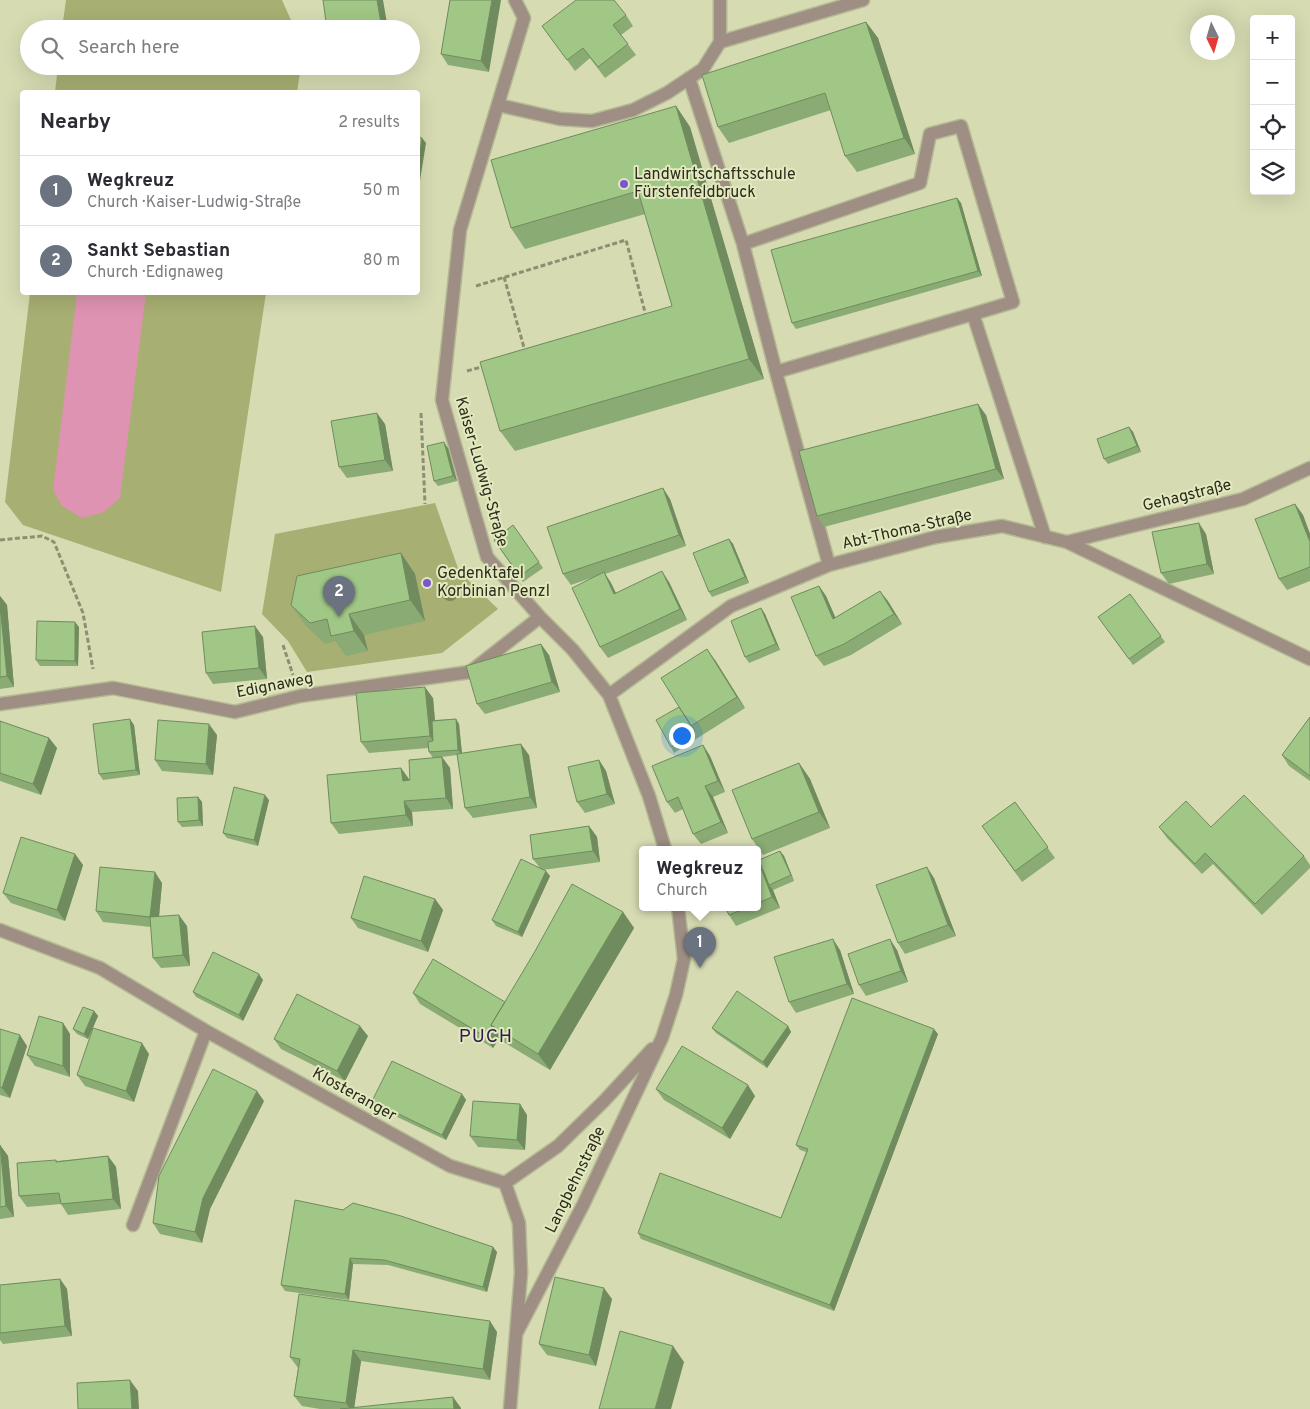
<!DOCTYPE html>
<html lang="en">
<head>
<meta charset="utf-8">
<style>
  body { margin:0; font-family:Overpass,sans-serif; background:#f2f2f3; color:#2b2b33 }
  .controls { position:absolute; right:15px; top:15px; display:grid; overflow:hidden; border-radius:5px; box-shadow:0 5px 20px #0002 }
  .controls button { width:45px; height:45px; display:grid; place-items:center; padding:0; border:0; border-bottom:1px solid #e1e1e2; background:#fff; color:#2b2b33; font:25px sans-serif }
  .compass { position:absolute; left:1190px; top:15px; width:45px; height:45px; border-radius:50%; background:#fff; box-shadow:0 5px 20px #0002; rotate:175deg }
  .you { position:absolute; left:681px; top:735px; width:18px; height:18px; margin:-12px; border:4px solid #fff; border-radius:50%; background:#1a73e8; box-shadow:0 0 0 8px #1a73e833 }
  .badge { display:grid; place-items:center; width:32px; height:32px; border-radius:50%; background:#7a56cf; color:#fff; font-size:16px; font-weight:700 }
  .pin { position:absolute; translate:-50% -41px; filter:drop-shadow(0 1px 2px #0008) }
  .pin::after { content:''; position:absolute; top:26px; width:18px; height:15px; background:inherit; clip-path:polygon(0 0,100% 0,50% 100%) }
  .popup { position:absolute; left:639px; top:846px; width:122px; height:65px; box-sizing:border-box; display:grid; place-content:center; border-radius:5px; background:#fff; filter:drop-shadow(0 1px 4px #0005); font-size:16px; white-space:nowrap; color:#7c7c81 }
  .popup b { font-size:19px; color:#2b2b33 }
  .popup::after { content:''; position:absolute; left:50%; top:100%; margin-left:-10px; border:10px solid transparent; border-top-color:#fff }
  .list { margin:0; padding:0; list-style:none }
  h2 { display:flex; justify-content:space-between; align-items:center; height:65px; margin:0; padding:0 20px; font-size:21px }
  h2 small { font-size:16px; font-weight:400; color:#7c7c81 }
  .list li { display:grid; grid-template-columns:32px 1fr auto; gap:15px; align-items:center; box-sizing:border-box; height:70px; padding:0 20px; border-top:1px solid #e1e1e2 }
  .list b { display:block; font-size:19px; white-space:nowrap }
  .list p { margin:0; font-size:16px; white-space:nowrap; color:#7c7c81 }
  .list em { font-size:16px; font-style:normal; color:#7c7c81 }
  .icon { flex:none; width:28px; height:28px; fill:none; stroke:currentColor; stroke-width:2; stroke-linecap:round; stroke-linejoin:round }
  .map { position:relative; flex:none; width:1310px; height:1409px; overflow:hidden }
  .search { position:absolute; background:#fff; box-shadow:0 5px 20px #0002; left:20px; top:20px; width:400px; height:55px; display:flex; align-items:center; gap:12px; box-sizing:border-box; padding:0 18px; border-radius:28px; color:#7c7c81; font-size:19px }
  .panel { position:absolute; background:#fff; box-shadow:0 5px 20px #0002; left:20px; top:90px; width:400px; height:205px; border-radius:5px }
  .map>svg:first-child { display:block }
  .green { fill:#a8af72 }
  .water { fill:#de93b2 }
  .lines { fill:none; stroke-linecap:round; stroke-linejoin:round }
  .minor-casing { stroke:#b4b894; stroke-width:15 }
  .path { stroke:#8c9071; stroke-width:3; stroke-dasharray:5 2.5; stroke-linecap:butt }
  .minor { stroke:#9e8e83; stroke-width:12 }
  .tree { fill:#818653 }
  .wall { fill:#8aab73 }
  .shaded-wall { fill:#708b5e }
  .building { fill:#a0c786; stroke:#708b5e }
  .poi-dot { fill:#7a56cf; stroke:#e3e9be; stroke-width:2 }
  .labels { text-anchor:middle; dominant-baseline:central; stroke-width:4; stroke-linejoin:round; paint-order:stroke }
  .poi-label { font-size:16px; fill:#2b2c1c; stroke:#e3e9be; text-anchor:start }
  .street-label { font-size:16px; fill:#2b2c1c; stroke:#e3e9be }
  .quarter-label { font-size:19px; letter-spacing:1px; fill:#2e1b55; stroke:#e3e9be }
</style>
</head>
<body>
<div class="map">
<svg width="1310" height="1409" viewBox="0 0 1310 1409">
  <rect width="100%" height="100%" fill="#d6dbb2"/>
  <path class="green" d="M66 0H282L295 29H62Z
    M58 66H301L297 92H55Z
    M30 293H266L221 592 23 525 5 502Z
    M435 503 459 571 498 609 442 653 307 672 288 641 262 614 275 534Z"/>
  <path class="water" d="M77 293H146L120 498 104 512 82 518 62 506 53 490Z"/>
  <g class="lines">
    <defs>
      <path id="minor" d="M515 0 524 18 460 230 442 400 487 557 540 617 573 650 609 695 649 796 665 849
        M720 42 863 0
        M689 78 743 244 920 183 930 134 961 126 1013 302 973 314 1045 537
        M498 105 560 119 592 121 633 110 667 93 703 69 720 42V0
        M743 244 776 372
        M1067 542 1243 499 1310 468
        M829 565 776 372 973 314
        M609 695 731 606 829 565 936 537 1002 526 1067 542 1310 659
        M0 704 113 688 235 712 300 696 470 672 540 617
        M0 930 100 968 206 1031 450 1166 505 1183
        M505 1183 519 1223 521 1273 510 1409
        M505 1183 558 1146 604 1101 652 1049
        M133 1225 206 1031
        M516 1334 583 1205 662 1038 676 995 684 959 678 907"/>
    </defs>
    <use href="#minor" class="minor-casing"/>
    <path class="path" d="M504 277 525 351
      M476 286 626 240 646 316
      M467 371 485 366
      M421 413 425 504
      M0 540 42 536 54 542 83 613 93 669
      M283 645 293 675"/>
    <use href="#minor" class="minor"/>
  </g>
  <circle class="tree" cx="450" cy="593" r="8"/>
  <path class="wall" d="M450 0 489 72 448 65 441 54Z
    M626 15 633 26 621 35 636 55 605 78 590 58 575 71 542 26Z
    M866 22 878 38 915 154 857 172 845 156 831 110 729 143 718 127Z
    M676 106 690 127 764 379 515 451 500 431 672 306 645 214 525 249 511 228Z
    M957 198 961 203 982 276 796 329 792 323Z
    M986 415 1004 479 824 527 817 516Z
    M385 424 393 471 347 478 339 467Z
    M1129 427 1133 432 1141 452 1108 464 1104 459Z
    M448 448 457 481 438 486 434 481Z
    M670 499 686 546 605 574 611 583 616 593 669 582 687 620 608 658 600 647 591 578 571 585 563 574Z
    M1295 504 1303 515 1310 534V581L1287 590 1279 579Z
    M513 525 543 568 523 582 494 540Z
    M1206 534 1214 574 1169 584 1161 573Z
    M729 539 733 544 749 583 712 597 709 592Z
    M401 553 415 574 425 621 364 635 368 651 346 656 335 641 325 644 306 626 291 605Z
    M819 586 826 596 835 618 880 591 902 624 851 655 824 666 816 656Z
    M1130 594 1165 642 1133 665 1098 617Z
    M0 596 7 605 14 687 0 689Z
    M761 608 765 614 780 650 749 663 745 657Z
    M79 627 78 666H40L36 660Z
    M263 637 267 679 213 684 206 673Z
    M549 655 560 692 485 714 477 704Z
    M715 660 745 708 674 753 671 747Z
    M433 698 435 720 456 719 459 724 462 753 529 755 537 808 473 818 465 808 457 755 433 758 429 752 428 748 369 753 361 742Z
    M1310 717V781L1289 766 1282 755Z
    M0 721 49 738 57 748 41 795 0 781Z
    M134 725 140 775 103 780 99 774Z
    M217 735 213 775 162 771 155 760Z
    M703 745 710 756 725 792 713 797 728 833 701 844 693 834 683 809 675 813 667 802Z
    M442 757 450 768 453 809 412 812 413 826 339 834 331 823 401 768 409 780H410Z
    M599 760 606 771 615 804 585 813 577 802Z
    M799 763 810 779 830 828 763 855 752 839Z
    M198 797 202 802 203 826 182 827 178 822Z
    M269 800 258 846 227 838 223 833Z
    M1015 802 1055 858 1022 882 982 826Z
    M589 826 597 837 600 862 543 870 550 876 522 937 496 926 492 920 540 868 533 859Z
    M1159 827H1211L1304 856 1310 865V868L1262 915 1213 864 1202 874 1167 838Z
    M780 851 784 856 794 881 773 890 780 908 736 926 729 915 725 907H758V870L761 868 764 873Z
    M75 854 83 865 65 921 11 903 3 893Z
    M934 878 956 936 905 954 898 943Z
    M162 883 159 916 187 926 190 966 161 968 153 958 151 927 103 922 96 911Z
    M435 899 443 910 428 952 358 928 351 918Z
    M623 912 634 928 550 1070 502 1041 500 1037 493 1048 420 1004 413 993 505 1002Z
    M840 950 854 994 796 1013 789 1002Z
    M897 950 908 982 866 996 859 985Z
    M263 980 243 1021 196 997 193 992Z
    M94 1011 98 1016 88 1039 77 1034 73 1029Z
    M63 1023 70 1034V1077L35 1066 27 1055Z
    M788 1026 791 1032 767 1068 716 1033 712 1028Z
    M0 1029 27 1046 10 1098 0 1095Z
    M938 1034 834 1311 641 1239 638 1233 781 1218 806 1152 800 1150 796 1145Z
    M368 1036 345 1081 281 1049 274 1039Z
    M149 1054 134 1102 85 1086 77 1075Z
    M656 1089 755 1096 730 1139 664 1100Z
    M462 1094 466 1100 446 1140 376 1107 372 1101Z
    M264 1101 210 1209 202 1243 160 1234 153 1223Z
    M520 1104 527 1115 525 1150 478 1147 470 1136Z
    M0 1145 8 1156 14 1217 0 1219Z
    M108 1156 116 1167 121 1209 68 1215 61 1204 27 1207 19 1196 56 1160 57 1161Z
    M295 1200 497 1252 487 1292 388 1265 353 1264 349 1300 285 1291 281 1285Z
    M60 1279 67 1289 72 1336 3 1344 0 1340V1285Z
    M612 1299 596 1366 547 1355 539 1344Z
    M497 1332 490 1380 361 1361 354 1408 453 1397 461 1409H320L302 1406 294 1396 298 1368 290 1357Z"/>
  <path class="shaded-wall" d="M377 0H383L388 29H382Z
    M492 0H501L489 72 481 61Z
    M866 22 878 38 915 154 904 138Z
    M676 106 690 127 764 379 749 359Z
    M422 138 426 143 418 193V167Z
    M957 198 961 203 982 276 978 271Z
    M978 404 986 415 1004 479 996 469Z
    M377 413 385 424 393 471 385 460Z
    M1129 427 1133 432 1141 452 1137 446Z
    M444 442 448 448 457 481 453 476Z
    M663 488 670 499 686 546 679 535Z
    M1295 504 1303 515 1310 534V542Z
    M1199 523 1206 534 1214 574 1207 564Z
    M729 539 733 544 749 583 745 577Z
    M401 553 415 574 425 621 410 600Z
    M662 571 669 582 687 620 680 609Z
    M604 572 611 583 621 604 614 594Z
    M819 586 826 596 841 630 833 619Z
    M880 591 888 601 902 624 894 614Z
    M0 596 7 605 14 687 7 676 0 605Z
    M761 608 765 614 780 650 776 644Z
    M349 614 364 635 368 651 354 631Z
    M75 622 79 627 78 666 75 661Z
    M255 626 263 637 267 679 259 668Z
    M541 644 549 655 560 692 552 682Z
    M707 649 715 660 745 708 737 697Z
    M425 687 433 698 437 747 430 736Z
    M130 719 134 725 140 775 136 770Z
    M456 719 459 724 462 755 458 750Z
    M209 724 217 735 213 775 206 764Z
    M49 738 57 748 41 795 33 784Z
    M521 744 529 755 537 808 530 797Z
    M703 745 710 756 725 792 718 781Z
    M442 757 450 768 453 809 446 798Z
    M599 760 606 771 615 804 607 794Z
    M799 763 810 779 830 828 819 812Z
    M401 768 409 779 410 792 403 781Z
    M705 786 713 797 728 833 721 822Z
    M265 795 269 800 258 846 254 840Z
    M198 797 202 802 203 826 199 820Z
    M404 801 412 812 413 826 406 815Z
    M589 826 597 837 600 862 593 851Z
    M780 851 784 856 794 881 791 875Z
    M75 854 83 865 65 921 57 910Z
    M927 867 934 878 956 936 948 925Z
    M761 868 768 879 769 885 773 890 780 908 772 897Z
    M546 871 550 876 522 937 518 932Z
    M155 872 162 883 158 928 150 917Z
    M435 899 443 910 428 952 421 941Z
    M623 912 634 928 550 1070 538 1054Z
    M179 915 187 926 190 966 183 955Z
    M833 939 840 950 854 994 847 984Z
    M890 939 897 950 908 982 901 971Z
    M259 974 263 980 243 1021 239 1015Z
    M94 1011 98 1016 88 1039 84 1034Z
    M63 1023 70 1034V1077L63 1066Z
    M360 1026 368 1036 345 1081 337 1071Z
    M788 1026 791 1032 767 1068 763 1062Z
    M492 1027 500 1037 493 1048 486 1037Z
    M934 1029 938 1034 834 1311 830 1305Z
    M20 1035 27 1046 10 1098 2 1088Z
    M142 1043 149 1054 134 1102 126 1091Z
    M748 1085 755 1096 730 1139 722 1128Z
    M257 1091 264 1101 210 1209 202 1243 195 1232 203 1198Z
    M462 1094 466 1100 446 1140 442 1135Z
    M520 1104 527 1115 525 1150 517 1140Z
    M0 1145 8 1156 14 1217 6 1206Z
    M108 1156 116 1167 121 1209 113 1199Z
    M493 1247 497 1252 487 1292 483 1287Z
    M350 1258 353 1264 349 1300 345 1294Z
    M60 1279 67 1289 72 1336 65 1326Z
    M604 1288 612 1299 596 1366 589 1355Z
    M490 1321 497 1332 490 1380 483 1369Z
    M673 1346 684 1362 671 1409H655Z
    M353 1350 361 1361 354 1409H350L346 1403Z
    M130 1380 138 1391 139 1409H132Z
    M453 1397 461 1408V1409H454Z"/>
  <path class="building" d="M323 0H377L382 29H327Z
    M450 0H492L481 61 441 54Z
    M576 0H614L626 15 613 25 628 44 598 67 583 48 567 60 542 26Z
    M866 22 904 138 845 156 825 93 718 127 702 75Z
    M676 106 749 359 500 431 480 362 672 306 638 191 511 228 491 160Z
    M418 137 422 138 418 167Z
    M957 198 978 271 792 323 771 250Z
    M978 404 996 469 817 516 799 451Z
    M377 413 385 460 339 467 331 421Z
    M1129 427 1137 446 1104 459 1097 439Z
    M444 442 453 476 434 481 427 446Z
    M663 488 679 535 563 574 547 527Z
    M1295 504 1310 542V567L1279 579 1255 519Z
    M1199 523 1207 564 1161 573 1152 532Z
    M513 525 539 562 520 576 494 540Z
    M729 539 745 577 709 592 693 553Z
    M401 553 410 600 349 614 354 631 331 636 327 619 310 623 291 605 297 576Z
    M662 571 680 609 600 647 572 588 604 572 614 594Z
    M819 586 833 619 880 591 894 614 844 644 816 656 791 597Z
    M1130 594 1161 636 1129 659 1098 617Z
    M0 605 7 676 0 677Z
    M761 608 776 644 745 657 731 621Z
    M37 621 75 622V661L36 660Z
    M255 626 259 668 206 673 202 632Z
    M541 644 552 682 477 704 466 666Z
    M707 649 737 697 691 726 661 678Z
    M425 687 430 736 361 742 356 693Z
    M679 707 695 731 671 747 656 720Z
    M1310 717V776L1282 755Z
    M130 719 136 770 99 774 93 724Z
    M456 719 458 750 429 752 428 742 433 741 432 721Z
    M158 720 209 724 206 764 155 760Z
    M0 721 49 738 33 784 0 773Z
    M521 744 530 797 465 808 457 754Z
    M703 745 718 781 705 786 721 822 693 834 678 797 667 802 652 766Z
    M442 757 446 798 404 801 406 815 331 823 327 775 401 768 403 781 410 780 409 760Z
    M599 760 607 794 577 802 568 767Z
    M799 763 819 812 752 839 732 790Z
    M234 787 265 795 254 840 223 833Z
    M1244 795 1304 856 1255 904 1205 853 1195 864 1159 827 1186 801 1211 827Z
    M198 797 199 820 178 822 177 798Z
    M1015 802 1048 847 1015 871 982 826Z
    M589 826 593 851 533 859 530 835Z
    M21 837 75 854 57 910 3 893Z
    M780 851 791 875 769 885 759 860Z
    M521 859 546 871 518 932 492 920Z
    M100 867 155 872 150 917 179 915 183 955 153 958 150 917 96 911Z
    M927 867 948 925 898 943 876 885Z
    M761 868 772 897 758 903V870Z
    M364 876 435 899 421 941 351 918Z
    M572 884 623 912 538 1054 491 1025 534 953Z
    M725 907H749L729 915Z
    M833 939 847 984 789 1002 774 957Z
    M890 939 901 971 859 985 848 954Z
    M213 952 259 974 239 1015 193 992Z
    M433 959 505 1002 491 1025 492 1027 486 1037 413 993Z
    M737 991 788 1026 763 1062 712 1028Z
    M297 994 360 1026 337 1071 274 1039Z
    M852 998 934 1029 830 1305 638 1233 660 1173 781 1218 808 1149 796 1145Z
    M83 1007 94 1011 84 1034 73 1029Z
    M39 1016 63 1023V1066L27 1055Z
    M93 1028 142 1043 126 1091 77 1075Z
    M0 1029 20 1035 2 1088 0 1087Z
    M682 1046 748 1085 722 1128 656 1089Z
    M392 1061 462 1094 442 1135 372 1101Z
    M213 1069 257 1091 203 1198 195 1232 153 1223 159 1176Z
    M473 1101 520 1104 517 1140 470 1136Z
    M0 1145 6 1206 0 1207Z
    M108 1156 113 1199 61 1204 59 1193 19 1196 17 1163 56 1160V1162Z
    M295 1200 343 1210 353 1203 401 1216 493 1247 483 1287 384 1260 350 1258 345 1294 281 1285Z
    M555 1277 604 1288 589 1355 539 1344Z
    M60 1279 65 1326 0 1333V1285Z
    M299 1294 490 1321 483 1369 353 1350 346 1403 294 1396 300 1359 290 1357Z
    M620 1331 673 1346 655 1409H599Z
    M130 1380 132 1409H78L77 1383Z
    M453 1397 454 1409H340Z"/>
  <g class="poi-dot">
    <circle cx="624" cy="184" r="5"/>
    <circle cx="427" cy="583" r="5"/>
  </g>
  <g class="labels">
    <g class="poi-label">
      <text x="634" y="175">Landwirtschaftsschule<tspan x="634" dy="18">Fürstenfeldbruck</tspan></text>
      <text x="437" y="574">Gedenktafel<tspan x="437" dy="18">Korbinian Penzl</tspan></text>
    </g>
    <g class="street-label">
      <text transform="translate(481 472) rotate(74)">Kaiser-Ludwig-Straße</text>
      <text transform="translate(1187 496) rotate(-14)">Gehagstraße</text>
      <text transform="translate(907 530) rotate(-13)">Abt-Thoma-Straße</text>
      <text transform="translate(275 686) rotate(-11)">Edignaweg</text>
      <text transform="translate(354 1095) rotate(29)">Klosteranger</text>
      <text transform="translate(576 1180) rotate(-64)">Langbehnstraße</text>
    </g>
    <g class="quarter-label">
      <text x="486" y="1037">PUCH</text>
    </g>
  </g>
</svg>
<div class="controls">
<button>+</button>
<button>−</button>
<button><svg class="icon" aria-label="locate" viewBox="0 0 24 24"><circle cx="12" cy="12" r="6"/><path d="M12 2v4M12 18v4M2 12h4M18 12h4"/></svg></button>
<button><svg class="icon" aria-label="layers" viewBox="0 0 24 24"><path d="M12 4l9 5-9 5-9-5zM3 14l9 5 9-5"/></svg></button>
</div>
<svg class="compass" viewBox="-18 -18 36 36"><path d="M0-13l5 13h-10z" fill="#e53935"/><path d="M0 13l5-13h-10z" fill="#7c7c81"/></svg>
<div class="you"></div>
<div class="pin badge" style="left:700px;top:968px;background:#6b7280">1</div>
<div class="popup"><b>Wegkreuz</b>Church</div>
<div class="pin badge" style="left:339px;top:617px;background:#6b7280">2</div>
<div class="search"><svg class="icon" aria-label="search" viewBox="0 0 24 24"><circle cx="10" cy="10" r="6"/><path d="M15 15l6 6"/></svg>Search here</div>
<section class="panel">
<h2>Nearby<small>2 results</small></h2>
<ul class="list">
<li><span class="badge" style="background:#6b7280">1</span><div><b>Wegkreuz</b><p>Church · Kaiser-Ludwig-Straße</p></div><em>50 m</em></li>
<li><span class="badge" style="background:#6b7280">2</span><div><b>Sankt Sebastian</b><p>Church · Edignaweg</p></div><em>80 m</em></li>
</ul>
</section>
</div>
</body>
</html>
